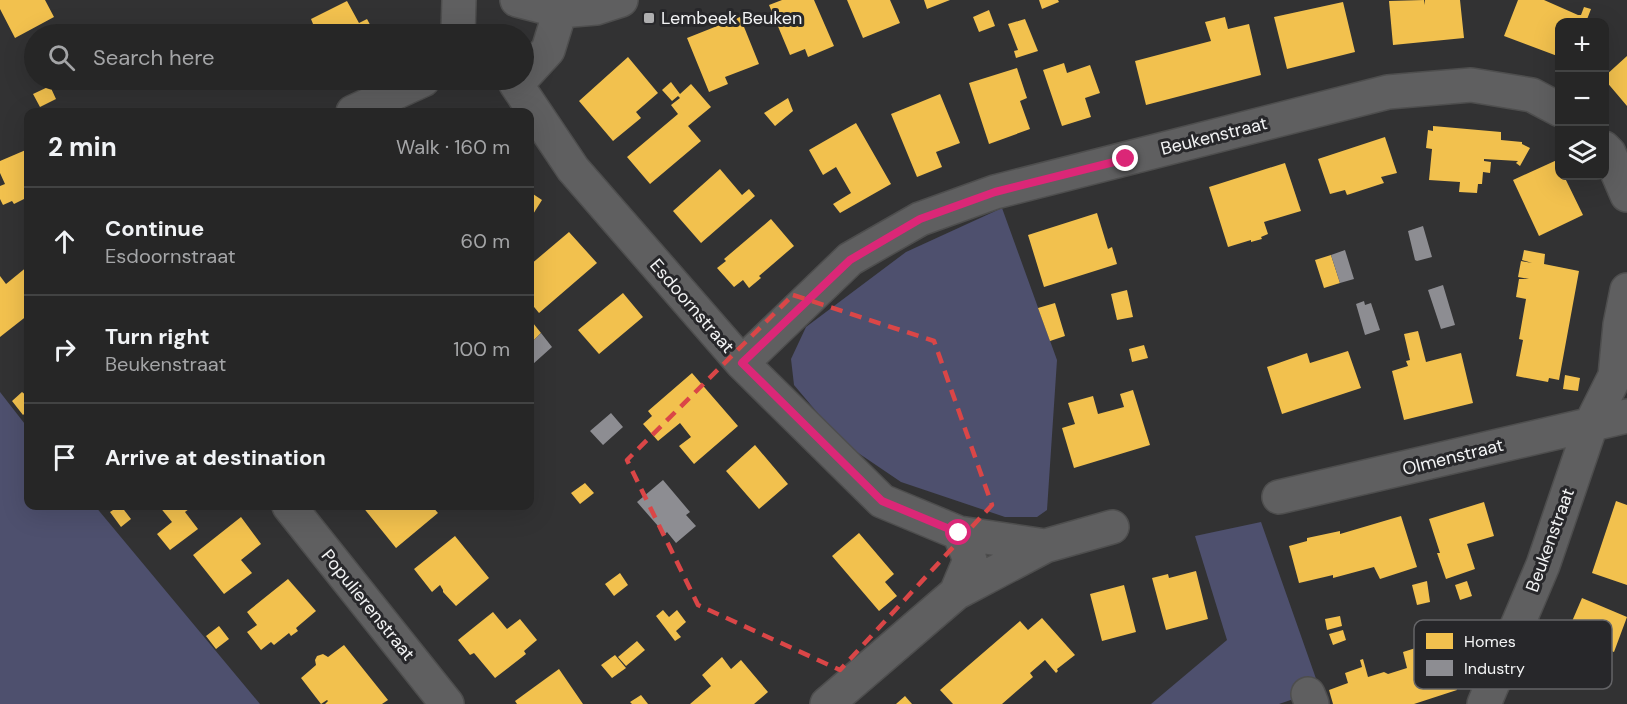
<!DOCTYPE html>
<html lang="en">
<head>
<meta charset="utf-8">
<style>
  body { margin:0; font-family:"DM Sans",sans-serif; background:#2e2e2e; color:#f1f3f6 }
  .controls { position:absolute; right:18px; top:18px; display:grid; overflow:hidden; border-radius:12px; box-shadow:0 6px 24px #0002 }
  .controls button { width:54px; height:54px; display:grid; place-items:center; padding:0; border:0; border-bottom:2px solid #424343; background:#262626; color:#f1f3f6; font:30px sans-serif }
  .stop { position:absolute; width:18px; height:18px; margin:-14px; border:4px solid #db2777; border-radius:50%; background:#fff }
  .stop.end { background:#db2777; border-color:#fff; box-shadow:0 2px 6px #0008 }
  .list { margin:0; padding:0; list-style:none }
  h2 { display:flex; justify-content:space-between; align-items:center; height:78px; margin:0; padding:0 24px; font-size:26px }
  h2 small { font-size:20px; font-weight:400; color:#a4a5a7 }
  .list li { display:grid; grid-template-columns:39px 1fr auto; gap:18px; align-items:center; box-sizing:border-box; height:108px; padding:0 24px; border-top:2px solid #424343 }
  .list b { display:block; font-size:22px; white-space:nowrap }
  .list p { margin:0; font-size:20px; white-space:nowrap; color:#a4a5a7 }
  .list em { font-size:20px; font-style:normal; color:#a4a5a7 }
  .icon { flex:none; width:33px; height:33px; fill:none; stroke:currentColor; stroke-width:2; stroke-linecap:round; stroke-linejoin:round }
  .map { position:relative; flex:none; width:1627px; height:704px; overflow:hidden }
  .search { position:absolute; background:#262626; box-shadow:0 6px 24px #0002; left:24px; top:24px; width:510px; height:66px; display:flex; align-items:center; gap:15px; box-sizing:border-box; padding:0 21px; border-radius:33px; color:#a4a5a7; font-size:22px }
  .panel { position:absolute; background:#262626; box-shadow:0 6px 24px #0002; left:24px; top:108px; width:510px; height:402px; border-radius:12px }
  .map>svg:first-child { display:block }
  .green { fill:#4e506e }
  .homes { fill:#f2c14e }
  .industry { fill:#8d8d92 }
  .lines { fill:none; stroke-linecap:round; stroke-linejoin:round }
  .minor-casing { stroke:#4e4e4e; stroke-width:36 }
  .minor { stroke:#5f5f60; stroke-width:33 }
  .route { stroke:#db2777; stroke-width:8 }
  .marked { fill:none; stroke:#da4647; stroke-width:4.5; stroke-dasharray:12 8; stroke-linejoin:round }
  .poi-dot { fill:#afafb0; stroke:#27272a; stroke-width:2 }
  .labels { text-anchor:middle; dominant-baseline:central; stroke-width:6; stroke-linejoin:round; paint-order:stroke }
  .poi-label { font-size:18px; fill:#f2f3f4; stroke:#27272a; text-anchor:start }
  .street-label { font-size:18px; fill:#f2f3f4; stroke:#27272a }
  .key { fill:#27272a; stroke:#646467; stroke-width:1.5 }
  .key-label { font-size:16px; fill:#f2f3f4 }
</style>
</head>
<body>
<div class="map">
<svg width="1627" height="704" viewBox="0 0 1627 704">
  <rect width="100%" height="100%" fill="#323233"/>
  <path class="green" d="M1002 208 1057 360 1047 510 1037 517H1005L901 482 842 442 794 385 791 359 806 327 906 252Z
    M0 392 28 428V506H95L260 704H0Z
    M1261 522 1320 690 1279 704H1151L1227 640 1195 536Z"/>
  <path class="homes" d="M0 0H45L54 17 15 38 0 9Z
    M782 0H814L834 46 808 57 805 49 790 55 769 5Z
    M847 0H890L900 23 863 38Z
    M924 0H950L927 9Z
    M1039 0H1058L1059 2 1042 9Z
    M1424 0 1425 5V0H1460L1464 38 1393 45 1389 1Z
    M1518 0H1544L1578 15H1581L1584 7 1591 9 1586 22H1560V57L1504 36Z
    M347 1 359 23 367 19 375 34H317L311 19Z
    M1343 2 1355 52 1287 69 1274 17Z
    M989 10 995 26 979 32 973 17Z
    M740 17 759 64 725 77 728 84 709 92 687 38Z
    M1225 17 1228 29 1249 24 1261 75 1146 105 1135 61 1211 41 1205 22Z
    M1025 19 1038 51 1016 58 1014 51 1018 50 1008 24Z
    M1627 56V106L1605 80V76Z
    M628 57 658 93 636 112 641 118 613 141 579 101Z
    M1064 63 1067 73 1090 65 1100 93 1085 98 1091 117 1062 126 1043 70Z
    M1017 68 1027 98 1020 101 1030 129 989 144 969 83Z
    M671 82 680 94 691 84 711 107 688 126 701 141 650 184 627 157 678 114 671 105 680 98 678 96 672 101 662 90Z
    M50 86 56 99 40 107 33 94Z
    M940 94 960 143 936 152 942 167 917 177 891 114Z
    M788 98 793 111 775 126 764 113Z
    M856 123 891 184 840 213 833 204 851 193 836 167 823 175 809 150Z
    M1433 126 1501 132V140L1522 142V144L1530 148 1520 166 1516 163 1518 161 1484 159V161L1491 162 1490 173 1483 172 1482 184H1478L1477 193 1459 192 1460 182 1429 180 1432 149 1426 148 1428 130 1433 131Z
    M1385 137 1397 173 1381 177 1384 183 1347 195 1345 190 1330 194 1318 159Z
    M28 149V197L14 204 12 201 3 205 0 199V186L5 184 0 173V161Z
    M1557 160 1560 165V176H1564L1583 215 1539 236 1513 180Z
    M1285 163 1301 211 1264 222 1268 234 1261 237 1262 239 1251 242V240L1228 247 1209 187Z
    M720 169 742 195 749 189 755 196 701 243 673 211Z
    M530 192 542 200 530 219Z
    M1097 213 1108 249 1112 247 1117 264 1044 287 1028 235Z
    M771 219 794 246 759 276 761 278 749 288 743 280 734 287 717 268 726 261 724 259Z
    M569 232 597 263 539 313 530 302V265Z
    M1524 250 1545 254 1544 264 1579 271 1559 380 1549 378 1548 382 1516 376 1523 340 1519 339 1526 299 1516 297 1519 279H1529L1518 277 1521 261 1532 263 1522 260Z
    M1331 255 1340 283 1324 288 1315 260Z
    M28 266V315L0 337V276L6 284Z
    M1127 290 1133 317 1117 320 1111 294Z
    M623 293 643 317 599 354 578 330Z
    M1055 303 1065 336 1050 341 1038 308Z
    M533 323 541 333 530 344V326Z
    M1418 331 1426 362 1461 353 1473 403 1404 420 1392 371 1408 366 1406 361 1410 360 1404 334Z
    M1144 345 1148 358 1132 362 1129 349Z
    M1348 351 1361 388 1282 414 1267 367 1307 353 1310 363Z
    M692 373 738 426 694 464 679 446 691 437 680 423 658 441 643 424 652 416 648 411Z
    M1565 375 1580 378 1578 391 1563 389Z
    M1133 390 1150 445 1074 468 1062 428 1075 424 1068 403 1093 396 1098 414 1124 407 1120 394Z
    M22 392 27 396 26 397 28 400V410L23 415 12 401Z
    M755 445 788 484 759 509 726 471Z
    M585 483 594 493 580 504 571 493Z
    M1616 501 1627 505V585L1592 573Z
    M1484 502 1494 536 1467 544 1475 569 1446 579 1437 553H1440L1429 519Z
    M119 506H121L131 519 121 527 110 512Z
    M159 506H193L185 512 198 529 170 550 157 534 172 522Z
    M362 506H432L438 513 396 548Z
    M1401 516 1417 567 1380 579 1374 567 1333 578V575L1299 583 1289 546 1307 541V538L1340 531V534Z
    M241 517 261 544 241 560 252 573 224 594 193 555Z
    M859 533 894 574 885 582 897 596 879 611 832 556Z
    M455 536 489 578 456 606 443 592V590L440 585 432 592 414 569Z
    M1196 571 1208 619 1166 630 1152 578 1168 574 1169 578Z
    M620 573 628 585 614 596 605 584Z
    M288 579 316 611 296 628 298 631 291 636 289 633 274 645 271 642 261 650 247 632 257 625 247 612Z
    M1427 581 1430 602 1417 605 1412 585Z
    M1467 581 1472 596 1460 600 1455 585Z
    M1124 585 1136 632 1102 641 1090 594Z
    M1582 598 1627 617 1614 652 1567 633Z
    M663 610 669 617 677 610 686 622 676 631 681 637 675 641 656 616Z
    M493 612 507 629 520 619 537 640 524 651 526 654 495 678 474 653 470 655 458 640Z
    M1340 616 1342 626 1327 630 1325 619Z
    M1042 618 1075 655 1057 669 1058 671 1056 673 1045 660 1030 673 1033 677 1002 704H953L940 690 1020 621 1028 630Z
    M219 626 229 639 216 649 206 636Z
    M1343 630 1346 640 1333 645 1329 634Z
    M1441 640 1457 690 1414 704H1333L1329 690 1348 683 1345 673 1362 667 1360 660 1363 659 1368 677 1384 672 1388 674 1407 668 1403 652Z
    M637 641 645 650 626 666 618 657Z
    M344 645 388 700 382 704H325L328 701 327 700 321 704 301 678 316 665 315 660 317 656 323 654 328 657Z
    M615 655 626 668 612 678 601 665Z
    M722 657 731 669 741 660 768 692 754 704H690L711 686 702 675Z
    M559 669 583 704H517L515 701Z
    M641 695 648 704H632L630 702Z
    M905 696 912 704H896Z"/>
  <path class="industry" d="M229 28 232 34 241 30 242 34H221L220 32Z
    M1423 226 1432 257 1417 261 1415 260 1408 231Z
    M1345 250 1354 279 1340 283 1331 255Z
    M1443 285 1455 325 1441 329 1428 290Z
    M1364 301 1365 305 1371 303 1380 330 1365 335 1356 304Z
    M541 333 552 347 533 364 530 360V344Z
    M611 413 623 427 603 445 590 431Z
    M663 480 690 512 686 515 696 526 676 543 667 532 665 534 637 502Z"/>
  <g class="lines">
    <defs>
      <path id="minor" d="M517 0 560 11 596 8 621 0
        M458 34 459 0
        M524 76 548 50 560 11
        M516 84 573 169 742 363 882 501 959 533 1045 546 1112 527
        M353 112 423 80
        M1604 148 1609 153 1627 195
        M742 363 850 259 920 219 995 192 1388 92 1471 85 1532 95 1560 110
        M1279 497 1627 416
        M289 506 447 704
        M956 593 1045 546
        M1308 694 1312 704
        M827 704 956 593 970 560 959 533
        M1484 704 1543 565 1592 422 1615 376 1620 325 1627 290"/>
    </defs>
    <use href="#minor" class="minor-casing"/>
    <use href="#minor" class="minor"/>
  </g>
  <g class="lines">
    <path class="route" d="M959 533 882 501 742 363 850 260 920 219 995 192 1126 159"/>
  </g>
  <path class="marked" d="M793 295 934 341 992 505 840 670 698 605 627 460Z"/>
  <rect class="poi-dot" x="643" y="12" width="12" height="12" rx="3"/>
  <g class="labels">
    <g class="poi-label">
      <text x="661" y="18">Lembeek Beuken</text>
    </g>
    <g class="street-label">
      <text transform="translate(1214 136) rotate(-14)">Beukenstraat</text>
      <text transform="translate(692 306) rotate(49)">Esdoornstraat</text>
      <text transform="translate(1453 457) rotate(-14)">Olmenstraat</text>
      <text transform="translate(1550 540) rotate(-70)">Beukenstraat</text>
      <text transform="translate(368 605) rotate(51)">Populierenstraat</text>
    </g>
  </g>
  <rect x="1414" y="620" width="198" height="69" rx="9" class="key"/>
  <rect x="1426" y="633" width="27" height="16" fill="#f2c14e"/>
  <rect x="1426" y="660" width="27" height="16" fill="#8d8d92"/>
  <g class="key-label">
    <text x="1464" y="647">Homes</text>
    <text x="1464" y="674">Industry</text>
  </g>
</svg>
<div class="controls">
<button>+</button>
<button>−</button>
<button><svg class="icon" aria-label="layers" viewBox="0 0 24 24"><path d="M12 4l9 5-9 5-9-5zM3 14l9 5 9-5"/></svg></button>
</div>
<div class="stop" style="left:959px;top:533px"></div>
<div class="stop end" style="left:1126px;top:159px"></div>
<div class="search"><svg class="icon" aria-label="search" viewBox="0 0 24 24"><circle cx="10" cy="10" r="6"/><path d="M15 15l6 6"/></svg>Search here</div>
<section class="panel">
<h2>2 min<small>Walk · 160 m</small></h2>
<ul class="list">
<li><svg class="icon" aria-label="ahead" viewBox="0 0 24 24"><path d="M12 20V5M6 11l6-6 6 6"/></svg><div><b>Continue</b><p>Esdoornstraat</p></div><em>60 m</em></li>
<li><svg class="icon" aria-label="right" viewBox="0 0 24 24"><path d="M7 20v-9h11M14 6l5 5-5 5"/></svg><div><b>Turn right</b><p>Beukenstraat</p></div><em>100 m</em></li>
<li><svg class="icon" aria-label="arrive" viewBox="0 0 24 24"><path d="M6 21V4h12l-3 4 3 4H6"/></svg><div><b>Arrive at destination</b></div></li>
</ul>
</section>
</div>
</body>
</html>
